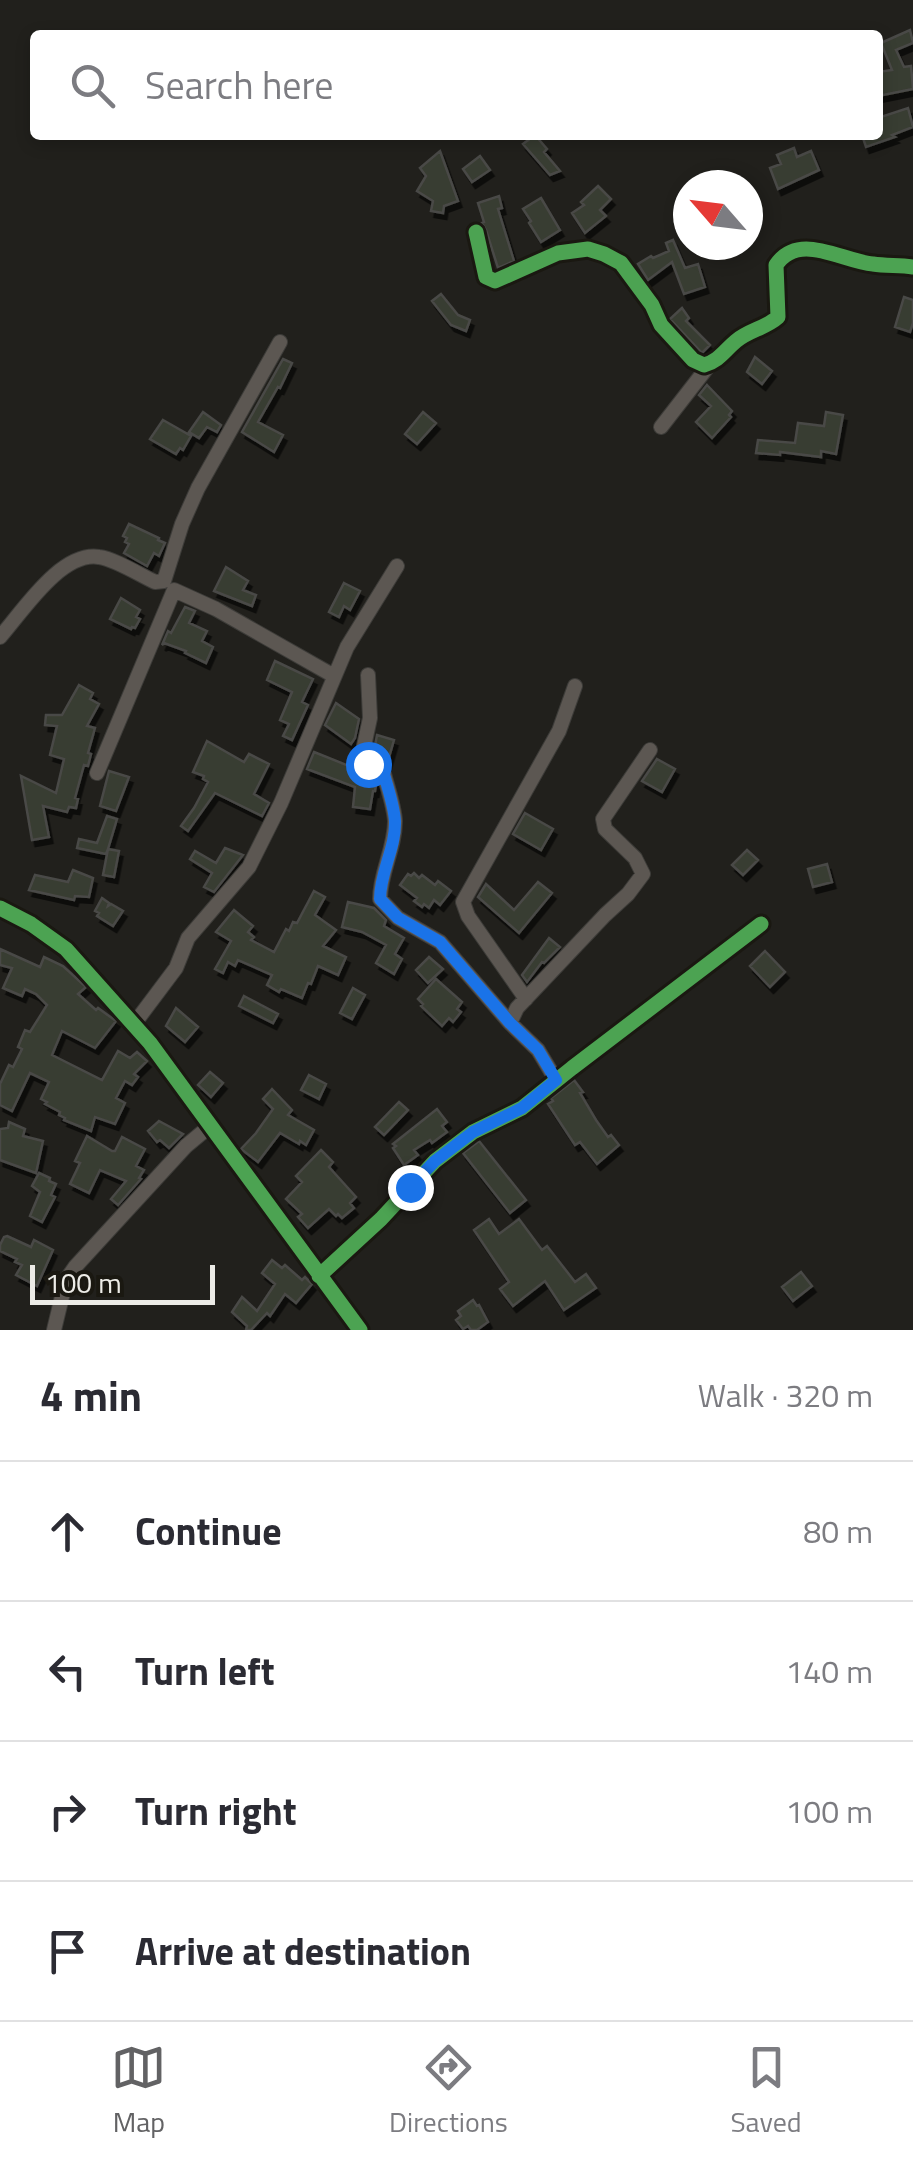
<!DOCTYPE html>
<html lang="en">
<head>
<meta charset="utf-8">
<style>
  body { margin:0; font-family:"Titillium Web",sans-serif; background:#f2f2f3; color:#2b2b33 }
  .compass { position:absolute; left:673px; top:170px; width:90px; height:90px; border-radius:50%; background:#fff; box-shadow:0 5px 15px #0003; rotate:298deg }
  .scale { position:absolute; left:30px; bottom:25px; width:185px; box-sizing:border-box; padding-left:10px; border:5px solid #edece7; border-top:0; font-size:28px; line-height:35px; white-space:nowrap; color:#edece7; -webkit-text-stroke:8px #1a1811; paint-order:stroke }
  .stop { position:absolute; width:30px; height:30px; margin:-22px; border:8px solid #1a73e8; border-radius:50%; background:#fff }
  .stop.end { background:#1a73e8; border-color:#fff; box-shadow:0 2px 10px #0008 }
  .list { margin:0; padding:0; list-style:none }
  h2 { display:flex; justify-content:space-between; align-items:center; height:130px; margin:0; padding:0 40px; font-size:42px }
  h2 small { font-size:32px; font-weight:400; color:#7c7c81 }
  .list li { display:grid; grid-template-columns:65px 1fr auto; gap:30px; align-items:center; box-sizing:border-box; height:140px; padding:0 40px; border-top:2px solid #e1e1e2 }
  .list b { display:block; font-size:38px; white-space:nowrap }
  .list em { font-size:32px; font-style:normal; color:#7c7c81 }
  .icon { flex:none; width:55px; height:55px; fill:none; stroke:currentColor; stroke-width:2; stroke-linecap:round; stroke-linejoin:round }
  .map { position:relative; flex:none; width:913px; height:1330px; overflow:hidden }
  .search { position:absolute; background:#fff; box-shadow:0 5px 15px #0003; left:30px; right:30px; top:30px; height:110px; display:flex; align-items:center; gap:25px; box-sizing:border-box; padding:0 35px; border-radius:10px; color:#7c7c81; font-size:38px }
  .sheet { height:690px; background:#fff }
  nav { display:flex; justify-content:space-around; align-items:center; box-sizing:border-box; height:140px; border-top:2px solid #e1e1e2; background:#fff; font-size:28px; color:#7c7c81 }
  nav a { display:grid; justify-items:center; gap:5px }
  nav .on { color:#626264 }
  .map>svg:first-child { display:block }
  .building { fill:#393c32; stroke:#494946; stroke-width:2.5; filter:url(#shadow) }
  .lines { fill:none; stroke-linecap:round; stroke-linejoin:round }
  .street-casing { stroke:#3d3c39; stroke-width:16 }
  .street { stroke:#5c5752; stroke-width:14 }
  .cycleway-casing { stroke:#1a1811; stroke-width:21 }
  .cycleway { stroke:#4ca352; stroke-width:15 }
  .route { stroke:#1a73e8; stroke-width:12 }
</style>
</head>
<body>
<div class="map">
<svg width="913" height="1330" viewBox="0 0 913 1330">
  <defs>
    <filter id="shadow"><feDropShadow dx="3.5" dy="6" stdDeviation="0" flood-color="#0009"/></filter>
  </defs>
  <rect width="100%" height="100%" fill="#21201c"/>
  <path class="building" d="M910 30 913 43 896 50 904 67 911 66 913 89 878 96V72L892 70 881 43Z
    M908 108 913 127 892 135 895 137 866 147 862 135H878V118Z
    M535 135 547 149 544 152 560 171 550 175 523 144Z
    M794 148 797 157 811 151 819 170 778 189 770 168 781 164 777 155Z
    M440 151 458 201 444 206 443 213 431 211 433 201 417 191 426 176 420 168Z
    M480 156 490 170 472 182 463 169Z
    M598 186 611 199 600 210 606 216 585 233 572 213 584 205 581 202Z
    M499 196 502 208 498 209 514 261 498 268 486 230 482 223 484 222 478 203Z
    M541 198 560 230 541 242 529 223 531 221 523 209Z
    M673 240 685 268 698 264 705 287 684 294 672 262 648 280 638 264 651 256 653 258 669 251 666 243Z
    M441 294 458 315 470 320 466 331 451 325 432 301Z
    M904 297 913 300V323L910 332 895 327Z
    M682 308 689 318 686 321 710 345 702 353 670 319Z
    M755 357 772 371 762 384 747 372Z
    M283 359 292 363 280 388 278 387 258 422 283 435 274 452 242 432Z
    M707 385 732 411 729 415 731 417 712 438 696 422 711 406 699 395Z
    M203 412 221 425 217 432 207 427 199 438 189 432Z
    M423 412 436 423 417 444 405 434Z
    M826 412 843 415 836 454 821 451V457L780 452V455L756 453 758 440 795 443 798 423 824 426Z
    M163 420 191 436 183 450 180 448 176 454 150 439Z
    M129 524 159 538 158 540 165 543 159 556 154 553 147 566 124 553 129 544 125 542 127 538 123 536Z
    M226 567 248 581 243 590 256 595 252 606 214 591Z
    M344 583 360 591 350 610 344 606 339 617 329 612Z
    M121 598 140 610 136 617 140 619 135 628 132 627 131 629 110 619Z
    M185 607 195 611 189 623 207 631 202 641 213 647 206 663 185 653 186 651 164 643 162 645 168 631 171 633Z
    M275 661 313 679 302 702 308 705 292 740 283 736 289 724 280 720 292 692 267 680Z
    M79 685 93 693 90 699 99 704 87 726 95 728 88 753 91 754 88 766 84 765 75 798 78 799 76 808 69 807 67 812 43 806 49 837 32 840 21 776 56 793 64 759 50 755 57 726 45 725 46 715H62Z
    M336 703 359 719 355 738 351 744 325 725Z
    M377 735 394 740 387 764 377 757 375 746Z
    M207 741 244 762 249 754 269 764 254 794 269 803 262 816 215 793 188 831 181 826 194 808 208 782 203 779 204 776 193 772Z
    M314 752 359 770 375 781 376 785 375 791H373L370 809 353 807 355 787 307 769Z
    M657 759 675 769 662 792 642 781Z
    M109 771 129 777 116 811 100 806Z
    M525 813 553 829 541 850 513 834Z
    M107 816 117 819 108 849 119 851 114 877 103 875 108 849 106 854 77 848 79 839 97 843Z
    M225 848 243 855 214 892 204 887 212 873 190 859 195 851 216 863Z
    M747 850 758 860 743 875 732 865Z
    M827 864 832 882 813 887 808 869Z
    M73 870 93 878 89 897 75 896 74 900 29 890 35 875 68 882Z
    M414 873 419 878 422 875 435 885 438 881 451 891 440 905 434 900 429 908 424 904 422 907 414 901 417 898 400 885 408 874 411 876Z
    M538 882 552 893 519 933 478 897 486 884 514 910Z
    M314 891 325 897 315 915 336 930 323 946 346 957 338 975 318 966 311 984 308 983 302 998 281 989 279 992 267 985 272 975 238 960 235 966 228 962 223 973 215 969 231 941 216 932 234 910 253 926 248 932 254 937 251 940 274 952 286 929 289 931 293 922 297 923Z
    M102 898 109 903 108 906 111 904 123 911 113 926 97 916 99 913 95 911Z
    M348 902 374 908 386 920 384 926 404 938 395 954 402 959 394 974 376 963 386 945 362 932 342 927Z
    M549 938 560 947 544 963 542 962 527 982 522 975Z
    M0 949 40 967 44 957 63 966 86 987 78 994 96 1010 98 1008 116 1021 95 1048 62 1031 52 1055 102 1080 118 1051 130 1058 137 1052 147 1061 134 1074 138 1077 132 1085 125 1081 116 1098 125 1103 115 1124 95 1117 91 1131 64 1120 65 1118 59 1115 60 1112 45 1104 47 1102 41 1099 49 1082 30 1073 12 1111 0 1105V1084L9 1065 13 1067 22 1049 18 1047 25 1030 30 1032 47 1005 36 994 25 989 22 996 3 988 12 968 0 965Z
    M765 951 785 972 770 987 750 966Z
    M429 957 443 969 428 983 416 970Z
    M436 979 462 1002 457 1009 461 1012 453 1022 449 1018 442 1026 421 1006 423 1004 418 999Z
    M353 988 365 995 352 1019 340 1013Z
    M244 996 278 1014 273 1023 239 1006Z
    M176 1008 198 1027 185 1042 166 1026Z
    M210 1072 223 1083 211 1097 198 1085Z
    M309 1075 326 1084 319 1099 301 1090Z
    M574 1080 583 1092 580 1093 596 1120 608 1137 611 1135 619 1145 597 1164 580 1142 575 1145 548 1104 553 1101 551 1098Z
    M272 1089 292 1110 288 1115 314 1130 306 1145 300 1141 299 1144 280 1133 258 1162 241 1149 256 1133 273 1109 263 1099Z
    M399 1102 408 1110 384 1135 375 1127Z
    M437 1109 447 1122 442 1126 447 1132 432 1143 430 1140 414 1150 418 1155 404 1165 393 1148 396 1146 393 1144Z
    M159 1121 183 1134 169 1148 160 1140 157 1142 148 1131Z
    M9 1122 25 1129 23 1136 43 1141 36 1173 0 1160V1129L8 1128Z
    M87 1136 112 1151H115L122 1137 145 1149 136 1166 144 1170 139 1178 141 1179 118 1205 111 1199 126 1181 100 1170 89 1193 70 1184 80 1163 75 1161Z
    M479 1141 526 1200 510 1213 463 1153Z
    M321 1150 333 1162 329 1167 356 1197 350 1203 354 1208 342 1218 338 1214 336 1216 329 1209 308 1228 298 1217 302 1214 286 1199 302 1182 296 1176Z
    M39 1173 50 1178 49 1181 56 1184 51 1195 55 1197 42 1222 30 1216 40 1192 32 1186Z
    M489 1219 499 1234 519 1219 542 1250 547 1246 575 1282 586 1274 596 1288 564 1310 545 1281 513 1306 500 1289 509 1282 474 1230Z
    M7 1236 31 1247 34 1240 53 1250 37 1286 16 1275 22 1265 15 1262 17 1259 0 1251V1245L4 1237Z
    M272 1260 282 1268 285 1265 302 1280 305 1277 312 1284 296 1303 285 1294 270 1316 267 1313 251 1330H246L247 1326 232 1312 242 1297 257 1311 275 1284 262 1273Z
    M801 1272 812 1286 793 1301 782 1287Z
    M473 1300 477 1306 479 1305 488 1322 477 1330H471L468 1326 463 1329 456 1320 461 1316 458 1311Z"/>
  <g class="lines">
    <defs>
      <path id="street" d="M476 232 486 277 495 281 558 253 588 249 604 254 621 263 652 305 661 325 693 360 704 365C719 361 725 350 736 341 749 330 766 328 778 317L776 265C799 231 841 261 873 264 886 266 900 265 913 267
        M661 427 710 364
        M0 637C23 611 61 551 99 557 115 559 140 575 155 582L164 581 182 524 198 488 280 342
        M368 675 370 718 364 746 368 764 384 774C388 789 394 806 395 821 395 849 380 872 380 899L398 918 440 942 510 1023
        M97 773 174 590 216 609 334 676
        M0 908 31 924 66 949 150 1043 360 1330
        M526 999 468 916 463 902 559 731 575 686
        M134 1024 176 968 188 938 249 867 281 803 347 647 397 566
        M556 1080 538 1050 510 1023 517 1008 605 915 628 894 643 874 635 858 605 829 603 819 650 750
        M319 1276 381 1219 435 1161 473 1132 522 1108 572 1068 761 924
        M54 1330 66 1280 75 1267 186 1146 210 1126"/>
    </defs>
    <use href="#street" class="street-casing"/>
    <use href="#street" class="street"/>
    <defs>
      <path id="cycleway" d="M476 232 486 277 495 281 558 253 588 249 604 254 621 263 652 305 661 325 693 360 704 365C719 361 725 350 736 341 749 330 766 328 778 317L776 265C799 231 841 261 873 264 886 266 900 265 913 267
        M0 908 31 924 66 949 150 1043 360 1330
        M319 1276 381 1219 435 1161 473 1132 522 1108 572 1068 761 924"/>
    </defs>
    <use href="#cycleway" class="cycleway-casing"/>
    <use href="#cycleway" class="cycleway"/>
  </g>
  <g class="lines">
    <path class="route" d="M368 764 384 774C388 789 394 806 395 821 396 848 380 872 380 899L398 918 440 942 510 1023 538 1050 556 1080 522 1108 473 1132 435 1161 410 1187"/>
  </g>
</svg>
<svg class="compass" viewBox="-18 -18 36 36"><path d="M0-13l5 13h-10z" fill="#e53935"/><path d="M0 13l5-13h-10z" fill="#7c7c81"/></svg>
<div class="scale">100 m</div>
<div class="stop" style="left:368px;top:764px"></div>
<div class="stop end" style="left:410px;top:1187px"></div>
<div class="search"><svg class="icon" aria-label="search" viewBox="0 0 24 24"><circle cx="10" cy="10" r="6"/><path d="M15 15l6 6"/></svg>Search here</div>
</div>
<section class="sheet">
<h2>4 min<small>Walk · 320 m</small></h2>
<ul class="list">
<li><svg class="icon" aria-label="ahead" viewBox="0 0 24 24"><path d="M12 20V5M6 11l6-6 6 6"/></svg><div><b>Continue</b></div><em>80 m</em></li>
<li><svg class="icon" aria-label="left" viewBox="0 0 24 24"><path d="M17 20v-9H6M10 6l-5 5 5 5"/></svg><div><b>Turn left</b></div><em>140 m</em></li>
<li><svg class="icon" aria-label="right" viewBox="0 0 24 24"><path d="M7 20v-9h11M14 6l5 5-5 5"/></svg><div><b>Turn right</b></div><em>100 m</em></li>
<li><svg class="icon" aria-label="arrive" viewBox="0 0 24 24"><path d="M6 21V4h12l-3 4 3 4H6"/></svg><div><b>Arrive at destination</b></div></li>
</ul>
</section>
<nav>
<a class="on"><svg class="icon" aria-label="map" viewBox="0 0 24 24"><path d="M3 6l6-2 6 2 6-2v14l-6 2-6-2-6 2zM9 4v14M15 6v14"/></svg>Map</a>
<a><svg class="icon" aria-label="directions" viewBox="0 0 24 24"><path d="M12 3l9 9-9 9-9-9zM9 14v-3h6M13 9l2 2-2 2"/></svg>Directions</a>
<a><svg class="icon" aria-label="saved" viewBox="0 0 24 24"><path d="M7 4h10v16l-5-4-5 4z"/></svg>Saved</a>
</nav>
</body>
</html>
